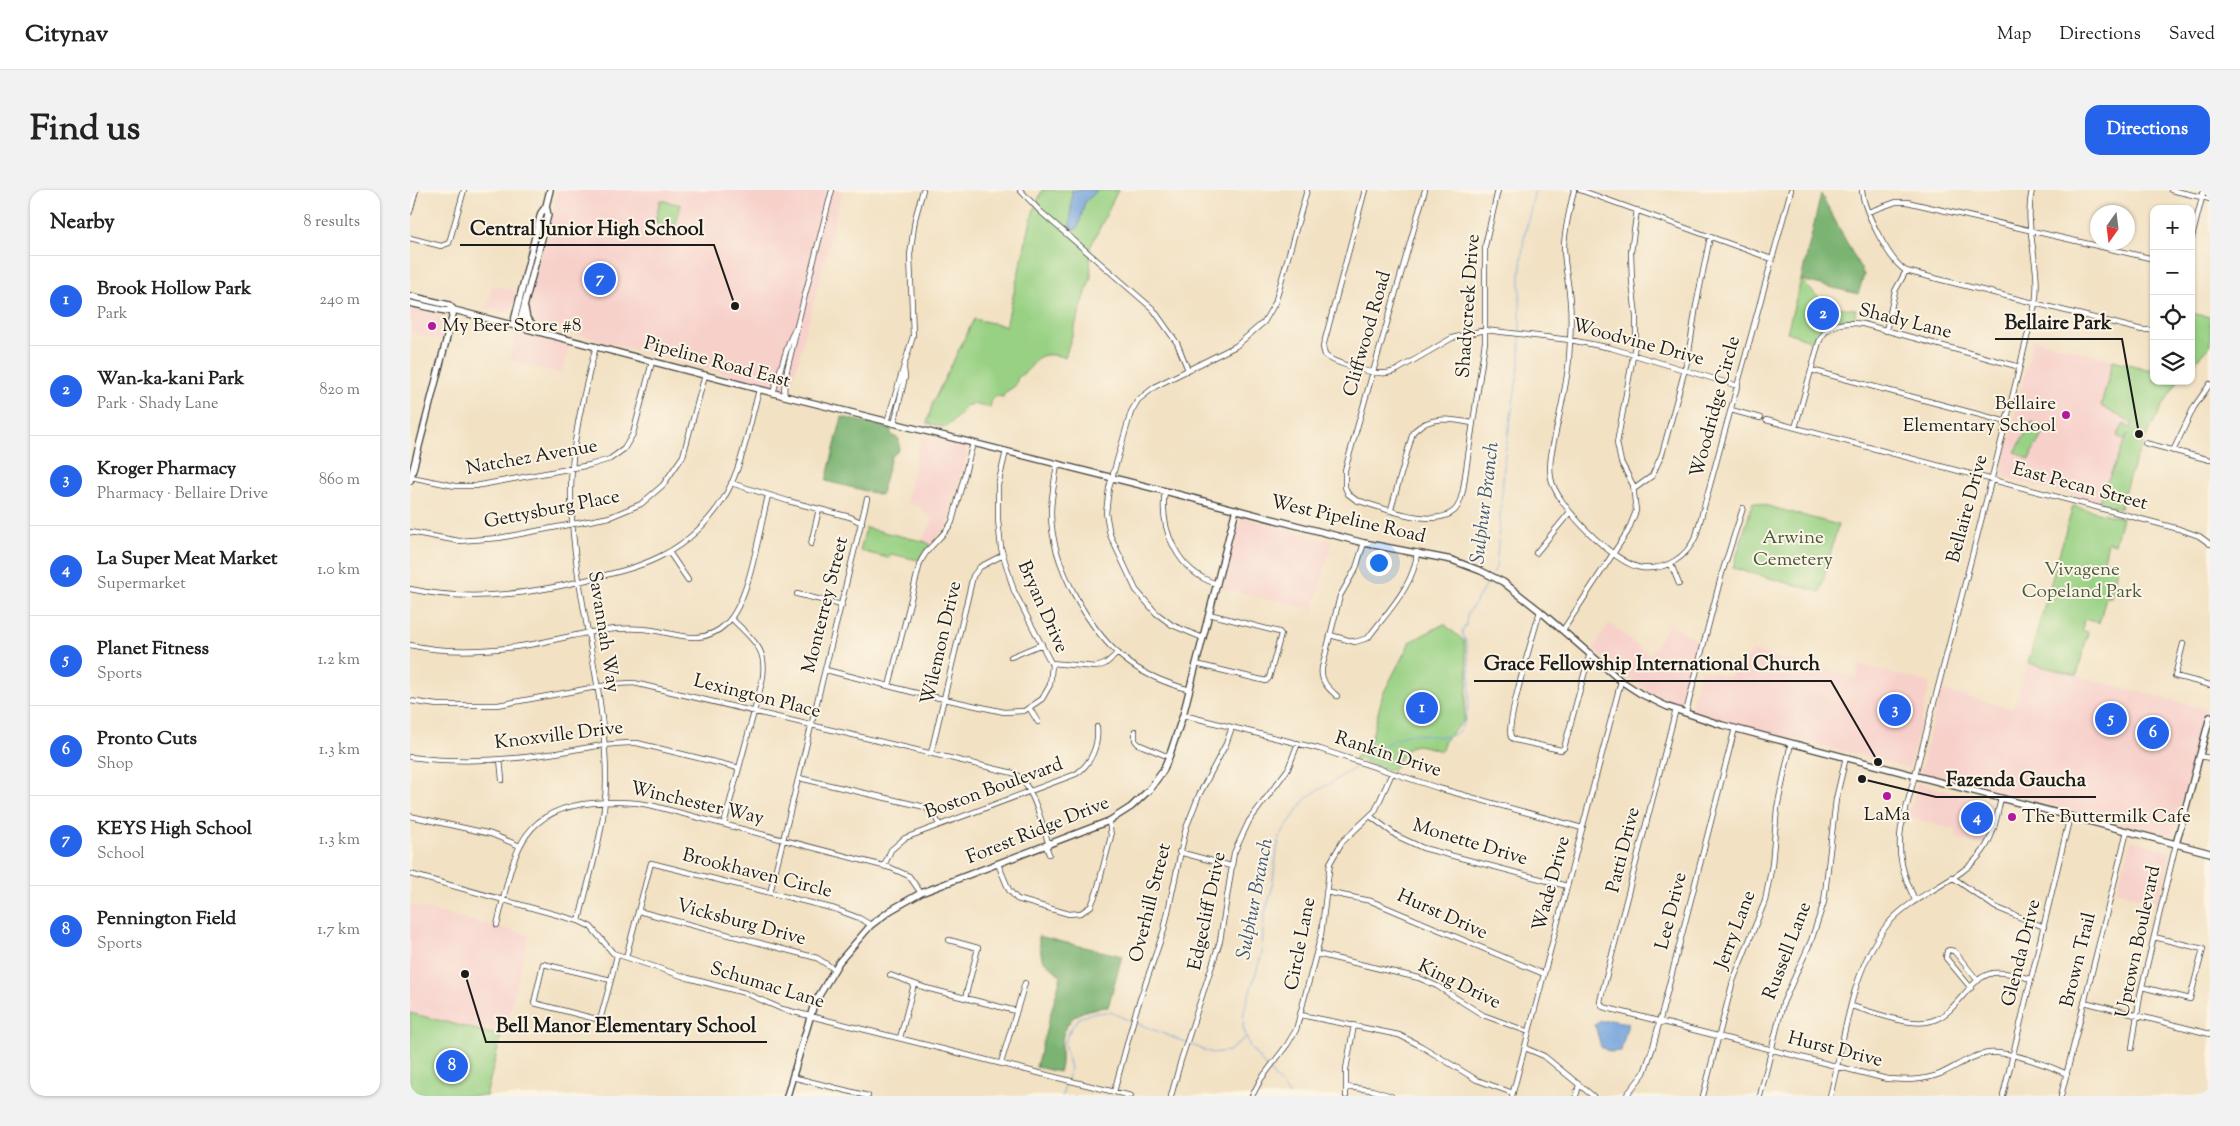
<!DOCTYPE html>
<html lang="en">
<head>
<meta charset="utf-8">
<style>
  body { margin:0; font-family:"Sorts Mill Goudy",serif; background:#f2f2f2; color:#222 }
  .controls { position:absolute; right:15px; top:15px; display:grid; overflow:hidden; border-radius:10px; box-shadow:0 1px 4px #0004 }
  .controls button { width:45px; height:45px; display:grid; place-items:center; padding:0; border:0; border-bottom:1px solid #e0e0e0; background:#fff; color:#222; font:25px sans-serif }
  .compass { position:absolute; left:1680px; top:15px; width:45px; height:45px; border-radius:50%; background:#fff; box-shadow:0 1px 4px #0004; rotate:194deg }
  .you { position:absolute; left:968px; top:372px; width:18px; height:18px; margin:-12px; border:4px solid #fff; border-radius:50%; background:#1a73e8; box-shadow:0 0 0 8px #1a73e833 }
  .badge { display:grid; place-items:center; width:32px; height:32px; border-radius:50%; background:#2563eb; color:#fff; font-size:16px; font-weight:700 }
  .pin { position:absolute; translate:-50% -50%; border:2px solid #fff; box-shadow:0 1px 5px #0006 }
  .list { margin:0; padding:0; list-style:none }
  h2 { display:flex; justify-content:space-between; align-items:center; height:65px; margin:0; padding:0 20px; font-size:21px }
  h2 small { font-size:16px; font-weight:400; color:#767676 }
  .list li { display:grid; grid-template-columns:32px 1fr auto; gap:15px; align-items:center; box-sizing:border-box; height:90px; padding:0 20px; border-top:1px solid #e0e0e0 }
  .list b { display:block; font-size:19px; white-space:nowrap }
  .list p { margin:0; font-size:16px; white-space:nowrap; color:#767676 }
  .list em { font-size:16px; font-style:normal; color:#767676 }
  .icon { flex:none; width:28px; height:28px; fill:none; stroke:currentColor; stroke-width:2; stroke-linecap:round; stroke-linejoin:round }
  .map { position:relative; flex:none; width:1800px; height:906px; overflow:hidden; border-radius:15px }
  header { display:flex; align-items:center; gap:30px; box-sizing:border-box; height:70px; padding:0 25px; background:#fff; border-bottom:1px solid #e0e0e0 }
  header strong { font-size:24px }
  nav { display:flex; gap:28px; margin-inline-start:auto; font-size:18px }
  .intro { display:flex; align-items:center; justify-content:space-between; box-sizing:border-box; height:120px; padding:0 30px }
  h1 { margin:0; font-size:35px }
  .button { padding:12px 22px; border-radius:15px; background:#2563eb; color:#fff; font-size:18px; font-weight:700 }
  main { display:flex; gap:30px; padding:0 30px }
  aside { flex:1; background:#fff; border-radius:15px; box-shadow:0 1px 4px #0004 }
  .map>svg:first-child { display:block }
  .built { fill:#f7d0ca }
  .green { fill:#99d184; stroke:#5a7650 }
  .forest { fill:#7ab372; stroke:#4b6847 }
  .water { fill:#72a3dd; stroke:#47607c }
  .lines { fill:none; stroke-linecap:round; stroke-linejoin:round }
  .stream { stroke:#72a3dd; stroke-width:1 }
  .minor-casing { stroke:#3c3a35; stroke-width:6 }
  .major-casing { stroke:#3c3a35; stroke-width:8 }
  .minor { stroke:#fff; stroke-width:4.5 }
  .major { stroke:#fff; stroke-width:5.5 }
  .poi-dot { fill:#b5179e; stroke:#fcf5e5; stroke-width:2 }
  .labels { text-anchor:middle; dominant-baseline:central; stroke-width:4; stroke-linejoin:round; paint-order:stroke }
  .street-label { font-size:19px; fill:#1c1c1c; stroke:#fcf5e5 }
  .poi-label { font-size:19px; fill:#1c1c1c; stroke:#fcf5e5; text-anchor:start }
  .park-label { font-size:19px; fill:#485b40; stroke:#fcf5e5 }
  .water-label { font-size:20px; font-style:italic; fill:#435973; stroke:#fcf5e5 }
  .leader { fill:none; stroke:#1c1c1c; stroke-width:2 }
  .callout-dot { fill:#1c1c1c; stroke:#fcf5e5; stroke-width:2 }
  .callout-label { font-size:20px; text-anchor:middle; font-weight:bold; fill:#1c1c1c; stroke:#fcf5e5; stroke-width:4; stroke-linejoin:round; paint-order:stroke }
</style>
</head>
<body>
<header>
<strong>Citynav</strong>
<nav><a>Map</a><a>Directions</a><a>Saved</a></nav>
</header>
<div class="intro"><h1>Find us</h1><a class="button">Directions</a></div>
<main>
<aside>
<h2>Nearby<small>8 results</small></h2>
<ul class="list">
<li><span class="badge">1</span><div><b>Brook Hollow Park</b><p>Park</p></div><em>240 m</em></li>
<li><span class="badge">2</span><div><b>Wan-ka-kani Park</b><p>Park · Shady Lane</p></div><em>820 m</em></li>
<li><span class="badge">3</span><div><b>Kroger Pharmacy</b><p>Pharmacy · Bellaire Drive</p></div><em>860 m</em></li>
<li><span class="badge">4</span><div><b>La Super Meat Market</b><p>Supermarket</p></div><em>1.0 km</em></li>
<li><span class="badge">5</span><div><b>Planet Fitness</b><p>Sports</p></div><em>1.2 km</em></li>
<li><span class="badge">6</span><div><b>Pronto Cuts</b><p>Shop</p></div><em>1.3 km</em></li>
<li><span class="badge">7</span><div><b>KEYS High School</b><p>School</p></div><em>1.3 km</em></li>
<li><span class="badge">8</span><div><b>Pennington Field</b><p>Sports</p></div><em>1.7 km</em></li>
</ul>
</aside>
<div class="map">
<svg width="1800" height="906" viewBox="0 0 1800 906">
  <rect width="100%" height="100%" fill="#fcf5e5"/>
  <filter id="ink" filterUnits="userSpaceOnUse"><feTurbulence type="fractalNoise" baseFrequency=".02" numOctaves="2"/><feDisplacementMap in="SourceGraphic" scale="10" xChannelSelector="R" yChannelSelector="G"/><feConvolveMatrix kernelMatrix="1 2 1 2 8 2 1 2 1" color-interpolation-filters="sRGB"/></filter>
  <filter id="wash" filterUnits="userSpaceOnUse"><feTurbulence type="fractalNoise" baseFrequency=".0096" numOctaves="4" result="noise"/><feDisplacementMap in="SourceGraphic" scale="20" xChannelSelector="R" yChannelSelector="G"/><feGaussianBlur stdDeviation="1.12" result="paint"/><feColorMatrix in="noise" values="0 0 0 0 0 0 0 0 0 0 0 0 0 0 0 0 0 1.4 0 .05"/><feComposite in="paint" operator="in"/></filter>
  <g filter="url(#wash)">
    <rect width="100%" height="100%" fill="#f2e1c3"/>
    <path class="built" d="M148 0H433L380 201 129 134 119 122 122 99Z
      M82 95 108 102 101 120 93 123 77 119Z
      M0 118 29 125 36 131 31 150 0 143Z
      M107 141 160 155 152 184 99 170Z
      M1623 149 1703 170 1691 216 1723 234 1688 313 1591 286Z
      M511 246 555 255 557 263 538 334 520 355 512 349 523 330 508 316 496 313Z
      M832 327 922 351 904 420 811 398Z
      M1199 433 1240 466 1259 434 1291 452 1273 515 1245 505 1217 487 1183 459Z
      M1343 461 1446 487 1449 475 1520 493 1499 578 1337 537 1280 519 1291 479 1319 487Z
      M1618 473 1797 519 1763 646 1510 582 1531 500 1603 519Z
      M1507 593 1586 613 1580 638 1573 655 1547 649 1546 640 1498 627Z
      M1722 650 1760 661 1748 712 1706 701Z
      M0 715 119 745 94 846 0 823Z"/>
    <path class="green" d="M632 0H708L680 58 681 87 655 167C620 159 631 174 608 187L605 196 594 203 593 207 587 206 582 208 580 218 563 214 555 216 553 221 536 238 517 233 523 212 564 129 596 136 623 22Z
      M250 10 271 15 265 37 245 32Z
      M1391 90 1417 116 1446 119 1444 129C1425 129 1413 136 1405 152L1377 142Z
      M1781 123 1800 127V156L1781 176Z
      M1703 170 1741 180 1744 172V191H1768C1743 230 1720 274 1710 319L1688 313 1718 244 1714 250 1707 246 1714 234 1721 238 1723 234 1691 216Z
      M1622 232 1636 239 1622 262 1620 270 1605 262Z
      M1343 312 1428 335 1410 402 1323 378Z
      M1663 316 1712 328 1705 354 1698 352 1694 370 1708 375 1701 407H1696L1689 433 1674 429 1672 440 1678 442 1667 485 1618 473Z
      M456 338 516 352 520 355 508 370 481 364 479 368 450 361Z
      M1034 434 1054 451 1058 484 1054 531 1035 550 1031 561C998 551 1001 552 982 581L944 568 954 559 961 550 973 504 1000 452Z
      M0 823 91 846 76 906H0Z"/>
    <path class="forest" d="M1411 4 1454 85 1448 104 1391 90Z
      M432 227 481 239V245L489 249V260L481 267 471 305 416 291Z
      M628 746 712 766 698 817C669 819 653 827 651 859 651 868 652 874 649 882L626 877 651 786 632 769Z"/>
    <path class="water" d="M662 0H688L675 12 668 38 664 40 660 37Z
      M1200 830 1218 833 1211 861 1200 862 1191 857 1185 835 1188 832Z"/>
    <g class="lines">
      <path class="stream" d="M1110 143V85L1114 48 1125 0
        M1083 383 1086 378 1095 264 1110 170V147
        M955 571C968 561 981 548 997 545 1010 542 1026 550 1043 545 1064 539 1061 474 1057 456 1056 450 1053 447 1052 442L1056 435 1057 425 1080 389
        M724 832 802 863 819 861 836 847
        M857 878 840 857 833 837 834 821 852 763 854 726 861 703 869 647 897 607 950 575
        M860 881 880 906
        M652 906 660 879 654 853 661 838 669 828 682 823 700 822 720 831"/>
    </g>
  </g>
  <g filter="url(#ink)">
    <g class="lines">
      <defs>
        <path id="minor" d="M610 0 631 22 743 119 767 153 778 180
          M955 0 913 157 915 165C923 173 959 183 971 183 977 184 982 182 987 180L1042 148 1075 140 1160 150 1201 158 1328 196
          M1015 0 935 280V297L938 304 946 310C970 317 1023 339 1044 321 1050 316 1051 307 1053 300L1075 152V56L1088 0
          M1164 0C1160 18 1155 37 1154 56 1154 74 1159 94 1160 112 1162 131 1160 150 1159 169 1157 191 1152 214 1147 236 1144 253 1138 270 1141 288 1145 314 1205 375 1232 378 1257 380 1276 368 1286 346L1381 0
          M1170 0 1362 69
          M1452 0C1453 19 1479 71 1496 81L1732 140H1744
          M1761 0 1800 9
          M0 22 6 0
          M1458 22 1486 12H1497L1744 69
          M0 48 31 56 39 53 54 0
          M1781 51 1794 0
          M1476 141 1485 101 1496 81
          M1401 180 1597 232
          M363 203 379 152 385 139
          M375 206C371 191 385 155 387 136L422 0
          M1321 220 1350 228
          M1356 230 1769 339 1789 346 1800 354
          M477 232 503 146 500 65 505 29 513 0
          M484 234 495 187 494 179
          M1385 238 1409 152C1417 133 1434 131 1453 134L1610 177
          M1735 253 1800 270
          M1763 261 1784 217 1800 194
          M647 274C645 290 641 307 641 323 641 374 680 445 721 474 739 487 759 494 780 500
          M1 287 45 296H65L180 275 200 269 214 259 223 244 242 172
          M321 293 378 311 440 327 452 333
          M1224 299 1242 286 1252 264 1278 168 1286 116 1300 47
          M755 301C749 340 768 382 807 394
          M981 319 1003 242C1020 225 1041 229 1062 233
          M0 342 49 351 89 348 200 327 231 314 253 295 273 266 295 185
          M401 354 409 319
          M259 362 278 390
          M1126 363 1160 322
          M1261 374 1269 394
          M0 399C63 413 127 403 188 387 211 381 233 376 253 365 277 353 300 331 314 308 333 275 339 236 349 200
          M387 404 432 415
          M1130 421C1125 440 1095 534 1101 547L1105 550 1151 560 1154 558 1180 463
          M1153 440 1218 341 1226 321 1223 295 1211 272 1207 253 1226 150V126L1222 92 1221 62 1227 20
          M920 445 945 452 958 448C977 422 1005 395 1007 362
          M793 448 762 435 746 423 726 400 700 345 696 323 699 298 721 222 728 210 746 196 826 156 854 132 865 113 897 0
          M1773 454 1765 486 1800 495
          M0 455C40 464 84 461 124 454 160 447 196 436 233 439 263 441 290 459 316 434 340 411 349 340 358 306
          M601 467 632 454
          M641 473 686 477 695 474 708 463
          M786 474 856 491 859 488 870 448 871 444 869 442 799 424
          M416 480 502 502 594 522 614 521 632 509 640 495 642 475 604 401 591 358 588 330V295L596 261
          M479 496 510 373C516 357 534 347 542 332L563 253
          M927 506C918 498 910 491 912 478L930 406 946 378 954 353
          M0 511 27 515H88L203 494 224 493 603 583C623 592 632 635 639 655
          M620 519 628 532
          M1266 519 1191 807 1190 812 1193 817 1477 889C1496 890 1512 891 1530 884 1546 877 1561 865 1579 863 1600 861 1638 875 1657 884
          M1276 522 1312 383 1333 318
          M773 525 910 559 1028 598 1172 638
          M725 541V550L728 554 759 567
          M521 563 563 386 570 377 593 365
          M1789 566 1800 568
          M0 567C46 573 93 571 139 564 168 560 197 552 227 553L329 578
          M90 569 92 590
          M389 588 515 617 524 625 529 634
          M0 626 81 644 110 656
          M960 626 987 646 1013 658 1157 696
          M314 634 352 492C359 459 343 450 321 428
          M636 656 639 664
          M769 662 821 676
          M588 674 599 700 607 709 659 724 671 723 681 716 687 701 701 646 699 631
          M474 676 481 660 495 648 666 584C681 574 689 555 687 537
          M0 684 169 731 181 737 203 763 278 788 335 803 372 819 721 906
          M1542 687 1585 717 1634 737
          M916 702 961 711 1134 784
          M360 703 457 309
          M1505 710C1493 685 1487 665 1491 638 1537 464 1583 289 1625 114 1632 76 1613 38 1622 0
          M228 721 407 768 424 779
          M169 731C179 685 196 637 196 590 196 495 163 403 161 309 160 258 173 206 186 156
          M87 735C103 672 105 619 183 613 203 612 221 611 240 615L481 678 499 686 511 703
          M539 750 568 758 555 808
          M907 764 1009 788 1027 796 1073 825 1119 842
          M216 767 241 673 425 719 449 728 461 735
          M133 774 201 790 190 830 124 813Z
          M480 785 516 798 606 821
          M201 790 207 765
          M1732 797 1780 809 1793 759 1744 747
          M1561 798 1536 768 1537 761 1539 760 1544 761 1568 791
          M1674 812 1800 844
          M1441 816C1463 822 1495 835 1516 832 1547 828 1556 788 1583 783 1595 781 1610 786 1621 789
          M891 825 989 845 1011 856 1067 890 1103 903
          M490 848 504 794
          M1115 858 1134 866 1183 906
          M1722 858 1730 805 1766 654
          M591 873 615 793
          M382 887 458 906
          M936 897 962 900 981 906
          M704 902 726 821 754 740 776 638 789 605 816 554 822 537
          M761 906 771 870 810 751 824 663 839 631 878 579 888 553
          M842 906 851 889 877 855 886 840 911 745 920 673 932 652 965 621 982 583
          M936 906V879L944 835
          M1102 906 1211 491
          M1166 906 1169 895
          M1216 906 1234 883 1243 857 1325 538
          M1293 906 1323 791 1355 711 1362 675 1367 618 1381 553
          M1350 906 1373 813 1401 751 1414 712 1426 609 1436 567
          M1420 906C1435 849 1440 782 1477 735 1503 703 1550 693 1573 661 1584 645 1587 626 1591 608
          M1593 906 1660 626
          M1651 906 1717 641"/>
        <path id="major" d="M0 106 39 115 44 120
          M0 113 36 121 44 120 375 206 755 301 954 353 1042 370 1071 381 1093 392 1130 421 1211 491 1231 504 1258 517 1312 535 1800 663
          M115 119 117 129 128 139
          M103 135 131 23 136 16 140 0
          M109 136 138 25 136 16
          M0 291 44 120
          M1766 654 1800 527
          M377 906 404 814 429 772 461 735 481 720 511 703 699 631 721 617 739 600 753 581 759 567 773 525 826 319"/>
      </defs>
      <use href="#minor" class="minor-casing"/>
      <use href="#major" class="major-casing"/>
      <use href="#minor" class="minor"/>
      <use href="#major" class="major"/>
    </g>
  </g>
  <g class="poi-dot">
    <circle cx="22" cy="136" r="5"/>
    <circle cx="1656" cy="225" r="5"/>
    <circle cx="1477" cy="606" r="5"/>
    <circle cx="1602" cy="627" r="5"/>
  </g>
  <g class="labels">
    <g class="street-label">
      <text transform="translate(1059 116) rotate(-86)">Shadycreek Drive</text>
      <text transform="translate(1495 132) rotate(14)">Shady Lane</text>
      <text transform="translate(958 144) rotate(-74)">Cliffwood Road</text>
      <text transform="translate(1228 153) rotate(15)">Woodvine Drive</text>
      <text transform="translate(307 173) rotate(15)">Pipeline Road East</text>
      <text transform="translate(1306 217) rotate(-75)">Woodridge Circle</text>
      <text transform="translate(122 268) rotate(-10)">Natchez Avenue</text>
      <text transform="translate(1670 297) rotate(15)">East Pecan Street</text>
      <text transform="translate(1558 319) rotate(-75)">Bellaire Drive</text>
      <text transform="translate(142 320) rotate(-11)">Gettysburg Place</text>
      <text transform="translate(938 330) rotate(13)">West Pipeline Road</text>
      <text transform="translate(416 415) rotate(-76)">Monterrey Street</text>
      <text transform="translate(632 417) rotate(66)">Bryan Drive</text>
      <text transform="translate(193 442) rotate(81)">Savannah Way</text>
      <text transform="translate(532 453) rotate(-77)">Wilemon Drive</text>
      <text transform="translate(347 507) rotate(14)">Lexington Place</text>
      <text transform="translate(149 546) rotate(-7)">Knoxville Drive</text>
      <text transform="translate(978 565) rotate(18)">Rankin Drive</text>
      <text transform="translate(584 599) rotate(-20)">Boston Boulevard</text>
      <text transform="translate(287 614) rotate(13)">Winchester Way</text>
      <text transform="translate(628 641) rotate(-22)">Forest Ridge Drive</text>
      <text transform="translate(1060 653) rotate(17)">Monette Drive</text>
      <text transform="translate(1214 660) rotate(-76)">Patti Drive</text>
      <text transform="translate(347 684) rotate(14)">Brookhaven Circle</text>
      <text transform="translate(1142 694) rotate(-75)">Wade Drive</text>
      <text transform="translate(741 713) rotate(-76)">Overhill Street</text>
      <text transform="translate(798 721) rotate(-78)">Edgecliff Drive</text>
      <text transform="translate(1262 721) rotate(-76)">Lee Drive</text>
      <text transform="translate(1032 725) rotate(24)">Hurst Drive</text>
      <text transform="translate(331 733) rotate(15)">Vicksburg Drive</text>
      <text transform="translate(1326 740) rotate(-69)">Jerry Lane</text>
      <text transform="translate(1729 752) rotate(-78)">Uptown Boulevard</text>
      <text transform="translate(891 754) rotate(-79)">Circle Lane</text>
      <text transform="translate(1378 761) rotate(-69)">Russell Lane</text>
      <text transform="translate(1612 763) rotate(-76)">Glenda Drive</text>
      <text transform="translate(1669 770) rotate(-76)">Brown Trail</text>
      <text transform="translate(1049 795) rotate(26)">King Drive</text>
      <text transform="translate(357 796) rotate(17)">Schumac Lane</text>
      <text transform="translate(1425 860) rotate(14)">Hurst Drive</text>
    </g>
    <g class="poi-label">
      <text x="32" y="136">My Beer Store #8</text>
      <text x="1646" y="214" text-anchor="end">Bellaire<tspan x="1646" dy="22">Elementary School</tspan></text>
      <text x="1477" y="625" text-anchor="middle">LaMa</text>
      <text x="1612" y="627">The Buttermilk Cafe</text>
    </g>
    <g class="park-label">
      <text x="1383" y="348">Arwine<tspan x="1383" dy="22">Cemetery</tspan></text>
      <text x="1672" y="380">Vivagene<tspan x="1672" dy="22">Copeland Park</tspan></text>
    </g>
    <g class="water-label">
      <text transform="translate(1076 313) rotate(-83)">Sulphur Branch</text>
      <text transform="translate(846 709) rotate(-79)">Sulphur Branch</text>
    </g>
  </g>
  <path class="leader" d="M325 116L304 55H50M1729 244L1712 149H1585M1468 572L1421 491H1064M1452 589L1526 607H1686M55 784L76 852H357"/>
  <g class="callout-dot">
    <circle cx="325" cy="116" r="5"/>
    <circle cx="1729" cy="244" r="5"/>
    <circle cx="1468" cy="572" r="5"/>
    <circle cx="1452" cy="589" r="5"/>
    <circle cx="55" cy="784" r="5"/>
  </g>
  <g class="callout-label">
    <text x="177" y="45">Central Junior High School</text>
    <text x="1648" y="139">Bellaire Park</text>
    <text x="1242" y="480">Grace Fellowship International Church</text>
    <text x="1606" y="596">Fazenda Gaucha</text>
    <text x="216" y="842">Bell Manor Elementary School</text>
  </g>
</svg>
<div class="controls">
<button>+</button>
<button>−</button>
<button><svg class="icon" aria-label="locate" viewBox="0 0 24 24"><circle cx="12" cy="12" r="6"/><path d="M12 2v4M12 18v4M2 12h4M18 12h4"/></svg></button>
<button><svg class="icon" aria-label="layers" viewBox="0 0 24 24"><path d="M12 4l9 5-9 5-9-5zM3 14l9 5 9-5"/></svg></button>
</div>
<svg class="compass" viewBox="-18 -18 36 36"><path d="M0-13l5 13h-10z" fill="#e53935"/><path d="M0 13l5-13h-10z" fill="#767676"/></svg>
<div class="you"></div>
<div class="pin badge" style="left:1012px;top:518px">1</div>
<div class="pin badge" style="left:1413px;top:124px">2</div>
<div class="pin badge" style="left:1485px;top:520px">3</div>
<div class="pin badge" style="left:1567px;top:628px">4</div>
<div class="pin badge" style="left:1701px;top:529px">5</div>
<div class="pin badge" style="left:1743px;top:543px">6</div>
<div class="pin badge" style="left:190px;top:89px">7</div>
<div class="pin badge" style="left:42px;top:876px">8</div>
</div>
</main>
</body>
</html>
